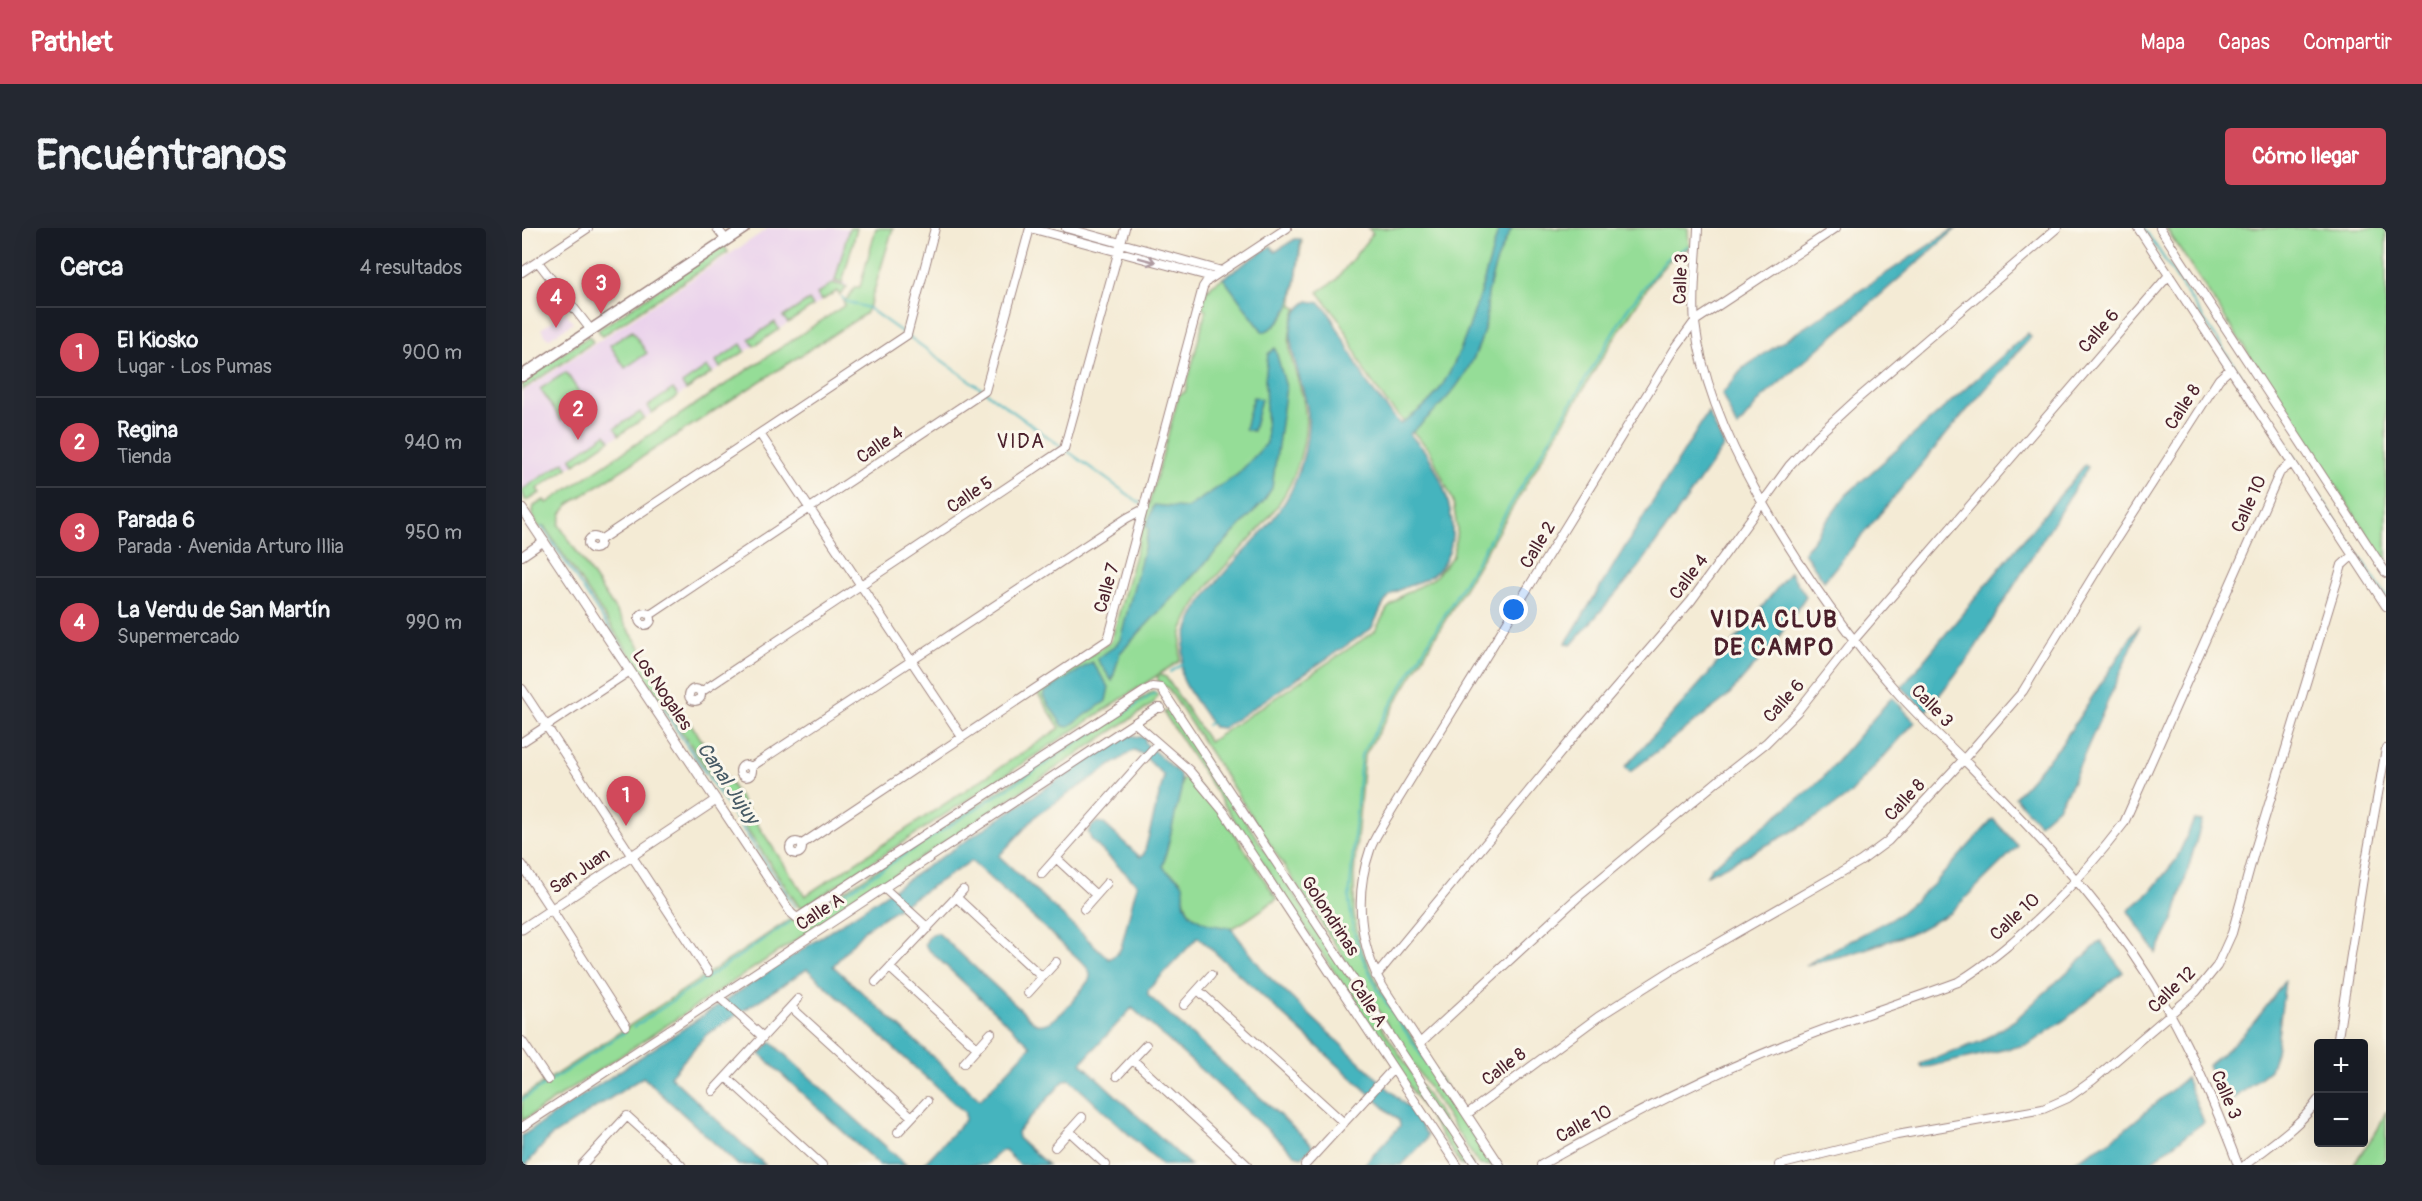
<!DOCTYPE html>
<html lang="es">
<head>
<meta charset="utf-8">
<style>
  body { margin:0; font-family:Pangolin,sans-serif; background:#242831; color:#f1f3f6 }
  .controls { position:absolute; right:18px; bottom:18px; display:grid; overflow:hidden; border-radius:6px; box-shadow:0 6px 24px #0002 }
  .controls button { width:54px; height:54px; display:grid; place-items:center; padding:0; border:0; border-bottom:2px solid #363941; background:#171b24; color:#f1f3f6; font:30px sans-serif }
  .you { position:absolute; left:992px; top:382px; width:21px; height:21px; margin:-15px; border:4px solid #fff; border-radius:50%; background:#1a73e8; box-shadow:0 0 0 9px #1a73e833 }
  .badge { display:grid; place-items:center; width:39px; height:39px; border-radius:50%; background:#d1495b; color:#fff; font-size:20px; font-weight:700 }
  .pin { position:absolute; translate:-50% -50px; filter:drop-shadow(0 2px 3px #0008) }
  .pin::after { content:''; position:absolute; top:32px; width:21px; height:18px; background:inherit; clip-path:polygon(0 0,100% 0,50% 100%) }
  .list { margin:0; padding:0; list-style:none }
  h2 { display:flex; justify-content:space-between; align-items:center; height:78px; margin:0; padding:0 24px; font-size:26px }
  h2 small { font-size:20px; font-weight:400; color:#9ea1a6 }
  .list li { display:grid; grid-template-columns:39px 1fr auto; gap:18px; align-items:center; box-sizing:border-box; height:90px; padding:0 24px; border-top:2px solid #363941 }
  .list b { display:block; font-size:22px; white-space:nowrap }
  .list p { margin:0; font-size:20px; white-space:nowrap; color:#9ea1a6 }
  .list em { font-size:20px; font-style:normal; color:#9ea1a6 }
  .map { position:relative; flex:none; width:1864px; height:937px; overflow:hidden; border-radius:6px }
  header { display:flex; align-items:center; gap:36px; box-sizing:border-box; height:84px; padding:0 30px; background:#d1495b; color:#fff }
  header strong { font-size:28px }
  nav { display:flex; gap:33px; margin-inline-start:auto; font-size:21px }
  .intro { display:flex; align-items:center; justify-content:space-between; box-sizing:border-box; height:144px; padding:0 36px }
  h1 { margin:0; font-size:42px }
  .button { padding:15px 27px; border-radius:6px; background:#d1495b; color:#fff; font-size:21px; font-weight:700 }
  main { display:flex; gap:36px; padding:0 36px }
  aside { flex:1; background:#171b24; border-radius:6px; box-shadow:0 6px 24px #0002 }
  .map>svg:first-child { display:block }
  .built { fill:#ead1ec }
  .green { fill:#95dd97; stroke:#707e61; stroke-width:1.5 }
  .water { fill:#45b4be; stroke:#486a74; stroke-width:1.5; fill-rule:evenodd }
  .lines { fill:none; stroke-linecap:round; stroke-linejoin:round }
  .stream { stroke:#45b4be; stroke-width:2 }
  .minor-casing { stroke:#9f8580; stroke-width:10 }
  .tertiary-casing { stroke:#9f8580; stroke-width:11 }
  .secondary-casing { stroke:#9f8580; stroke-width:13 }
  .minor { stroke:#fff; stroke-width:8 }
  .tertiary { stroke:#fff; stroke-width:9 }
  .secondary { stroke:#fff; stroke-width:10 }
  .oneway { stroke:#ae9aa0 }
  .labels { text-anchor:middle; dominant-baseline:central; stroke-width:6; stroke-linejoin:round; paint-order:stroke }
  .street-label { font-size:18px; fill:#4a1f2b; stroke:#fbf7ec }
  .neighbourhood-label { font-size:20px; letter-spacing:1.5px; fill:#4a1f2b; stroke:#fbf7ec }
  .water-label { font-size:20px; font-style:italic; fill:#485b66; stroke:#fbf7ec }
  .district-label { font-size:24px; font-weight:bold; letter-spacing:1.5px; fill:#4a1f2b; stroke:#fbf7ec }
</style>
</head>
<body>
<header>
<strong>Pathlet</strong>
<nav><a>Mapa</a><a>Capas</a><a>Compartir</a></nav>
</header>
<div class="intro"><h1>Encuéntranos</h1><a class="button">Cómo llegar</a></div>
<main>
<aside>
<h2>Cerca<small>4 resultados</small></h2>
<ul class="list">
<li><span class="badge">1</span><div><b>El Kiosko</b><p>Lugar · Los Pumas</p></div><em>900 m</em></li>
<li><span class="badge">2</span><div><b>Regina</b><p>Tienda</p></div><em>940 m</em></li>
<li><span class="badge">3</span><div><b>Parada 6</b><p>Parada · Avenida Arturo Illia</p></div><em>950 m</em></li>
<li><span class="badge">4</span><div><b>La Verdu de San Martín</b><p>Supermercado</p></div><em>990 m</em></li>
</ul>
</aside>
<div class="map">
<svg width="1864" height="937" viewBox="0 0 1864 937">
  <rect width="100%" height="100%" fill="#fbf7ec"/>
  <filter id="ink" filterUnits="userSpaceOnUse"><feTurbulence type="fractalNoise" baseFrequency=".0167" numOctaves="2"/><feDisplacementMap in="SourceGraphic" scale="12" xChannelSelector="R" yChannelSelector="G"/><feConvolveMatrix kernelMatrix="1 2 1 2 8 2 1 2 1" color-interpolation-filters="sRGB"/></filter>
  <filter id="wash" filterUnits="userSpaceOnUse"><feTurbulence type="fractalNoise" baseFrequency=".008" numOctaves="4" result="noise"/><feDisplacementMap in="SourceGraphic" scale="24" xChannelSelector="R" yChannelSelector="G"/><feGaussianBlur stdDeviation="1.35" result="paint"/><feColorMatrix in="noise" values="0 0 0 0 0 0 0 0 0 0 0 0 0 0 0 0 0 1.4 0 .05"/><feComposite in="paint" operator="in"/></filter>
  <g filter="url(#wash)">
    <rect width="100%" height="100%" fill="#f4ebd5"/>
    <path class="built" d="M247 0H335L320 54 325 56 322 64 318 67 315 63 15 261 18 265 7 272H3L0 267V164Z
      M44 84 51 95 26 111 19 101Z"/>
    <path class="green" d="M327 0H335L320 55 313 53Z
      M354 0H371L348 76 343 86 47 276 40 285 37 297 283 668 538 500 514 463 589 414 657 167 663 164 684 82 680 81 685 60 688 61 689 58 749 18 753 24 773 11 780 12 770 78 775 80C756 125 778 141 783 182 786 203 780 226 773 245 750 306 683 342 661 401 658 410 659 423 658 433L637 446 644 449 687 514 853 403 865 381 879 368 912 350 931 328 935 301 931 273 908 223 864 174 843 144 819 94 796 64 814 52 851 5 846 0H1166L1167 20 1151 28 1131 51 1086 120 842 528 832 647V685L838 717 858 760 975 937H957L646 460 636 454V447L282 679H277L22 298 18 300 10 287 12 278 22 272 25 275 323 77 321 73 326 70 333 59H338Z
      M1644 0H1864V335Z
      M202 18 206 24 80 108 76 102Z
      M311 55 325 59 318 67 315 63 299 73 295 66Z
      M287 72 291 78 266 95 261 89Z
      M253 94 257 101 232 118 227 111Z
      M110 103 125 125 103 140 88 117Z
      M67 108 71 114 0 162V153Z
      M219 116 223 123 198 140 194 133Z
      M185 139 190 145 164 162 160 156Z
      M44 144 64 175 39 192 18 161Z
      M151 161 156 168 130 185 126 178Z
      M118 184 122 190 97 207 93 200Z
      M84 206 88 212 53 236 49 230Z
      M42 234 46 240 15 261 18 265 7 272H3L0 262Z
      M631 463 636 466 631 476 0 893V869L270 690 274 694Z
      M644 483H651L951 937H939L642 485Z
      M667 548 694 577 755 671C741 680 727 692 712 699 699 705 674 694 666 682 661 673 662 661 658 651L643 642 641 638 660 552Z
      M1864 883V937H1831L1856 901Z"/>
    <path class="water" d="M977 0H990C980 19 971 39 967 61 964 73 966 86 963 98 951 147 924 174 888 206 893 213 901 220 906 227 923 256 942 305 921 336 910 354 886 355 870 366 860 373 856 390 849 401L701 500 691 499C684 487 662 459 660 448 659 443 660 435 661 430 662 357 747 319 773 254 782 232 787 211 786 187 784 153 748 97 786 73L798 75 806 83 847 158 878 196C893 186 907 176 917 162 946 119 962 50 977 0Z
      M1433 0H1435L1239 171 1215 200 1200 166 1221 140Z
      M773 11H779C774 41 776 93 741 104L701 50 749 18 753 24Z
      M1506 105 1509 109 1433 196 1302 353 1282 324 1324 267Z
      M753 120 764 159 750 260 741 274 598 425 590 453 575 431 593 418 598 412 627 301 624 299 632 277 665 280 715 247 745 215 743 152 746 126Z
      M731 169 739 171 731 203 723 201Z
      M1186 184 1202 218 1117 339 1049 417 1044 415Z
      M1563 237 1566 239 1448 428 1404 484 1380 459Z
      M1268 344 1284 368 1254 413 1205 469 1108 544 1103 539 1183 450Z
      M1617 397 1613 411 1549 557 1536 579 1517 596 1493 569 1539 517Z
      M570 434 587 459 584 473 546 499 541 498 521 468 523 464Z
      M1370 469 1393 494 1327 567C1287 598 1231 624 1185 647L1189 640 1298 553Z
      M608 507 623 510V515L658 546 659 562 641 638C644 646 653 646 658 652 663 657 662 664 662 670 663 693 691 698 709 700L744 746 892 885 905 907 904 912 880 937H842L878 898 877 893 676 709 626 762V767L789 916 790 919 780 929 775 928 610 780 559 835 668 937H640L547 851 542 853 495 904 496 910 526 937H498L483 923H479L464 937H401L443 892V885L285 741 184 807 148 848 243 937H216L121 849 28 909 4 937H0V908L597 511ZM612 522 620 526 642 548 622 626 618 629 581 595 576 594 571 597 566 604 570 613 615 656 599 720 595 726 587 731 477 628 515 587ZM449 633 560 734C565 740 570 744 567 752 556 766 533 801 514 796L416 705C408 705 406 710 403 716L405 720 509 818 458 872 311 738 343 701Z
      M1471 591 1496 618 1428 685 1393 704 1331 725 1284 737 1376 687 1411 657Z
      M1672 592 1680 593 1652 690 1634 725 1606 683 1628 664 1654 632Z
      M1579 713 1601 744 1544 791 1507 816 1401 840 1398 836 1460 813 1493 792Z
      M1763 752 1754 824 1748 842 1704 877 1686 837C1721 810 1739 788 1763 752Z
      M249 814 384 937H357L238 826Z
      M1664 850 1682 894 1627 935 1623 937H1546L1590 912Z"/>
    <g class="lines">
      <path class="stream" d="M1622 0 1864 369
        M320 69 323 73 346 80 381 105
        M386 108 540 219
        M544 222 618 275
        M758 279 761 280
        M20 299 110 435
        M648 444 661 436
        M117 445 273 679
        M685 497 688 495
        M280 693 633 465
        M112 799 268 694
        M0 872 103 804
        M972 937 856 762 839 726 831 701 827 672 839 527 1106 80 1144 31 1166 18"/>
    </g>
  </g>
  <g filter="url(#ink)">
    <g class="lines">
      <defs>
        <path id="minor" d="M195 0 204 12
          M508 0 690 49
          M544 0 700 43
          M1176 0C1175 30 1170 66 1173 95 1180 154 1207 215 1236 267 1276 337 1320 402 1374 463 1397 489 1423 513 1448 538 1500 591 1552 645 1596 705 1649 775 1685 855 1716 937
          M1616 0 1864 378
          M1638 0 1864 345
          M16 34 69 102
          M0 44 66 0
          M238 206 440 509
          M66 315a6 6 0 1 1 12 0a6 6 0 1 1-12 0Z
          M78 312 385 107 413 0
          M0 328 22 313
          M117 391a6 6 0 1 1 12 0a6 6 0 1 1-12 0Z
          M128 387 463 163 508 0
          M167 467a6 6 0 1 1 12 0a6 6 0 1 1-12 0Z
          M0 461 186 744
          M179 464 542 221 603 0
          M613 495 667 542 702 584 935 937
          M0 514 108 443
          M218 543a6 6 0 1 1 12 0a6 6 0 1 1-12 0Z
          M229 539 605 290 622 281
          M194 572 269 685 275 690 626 461 630 459 639 460 954 937
          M268 620a6 6 0 1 1 12 0a6 6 0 1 1-12 0Z
          M280 616 586 412 681 59 685 53 765 0
          M534 630 574 667
          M520 646 636 515
          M362 660 406 700
          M434 669 520 749
          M29 681 104 798
          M562 681 585 655
          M368 740 455 820
          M854 748 1049 512 1169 373 1267 238 1294 209 1333 173 1535 0
          M354 754 441 662
          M676 762 822 895
          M506 765 534 734
          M197 769 241 809
          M662 777 689 747
          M269 779 390 889
          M0 813 26 852
          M898 815 1055 670 1197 552 1244 515 1275 484 1332 412 1647 47
          M1815 816 1842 644 1864 521
          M611 832 725 937
          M442 835 469 805
          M595 848 624 817
          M204 849 300 937
          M191 863 276 771
          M945 886 1076 789 1155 739 1339 633 1366 613 1441 532 1501 463 1581 332 1697 151 1708 141
          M0 899 598 504 635 480H639
          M547 903 584 937
          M376 904 405 873
          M533 919 560 889
          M60 937 105 888 159 937
          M783 937 871 841
          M978 937 861 759C837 717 832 668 848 622 851 612 858 602 863 593L1154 119 1173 93 1314 0
          M1019 937C1104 889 1191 844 1282 809 1333 789 1385 773 1436 754 1495 718 1561 649 1602 595L1758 244 1770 235
          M1257 937 1375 907 1521 881 1546 870 1571 852 1674 764 1695 738 1710 705 1732 625 1820 337 1831 327
          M1723 937C1749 916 1777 899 1796 872"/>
        <path id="tertiary" d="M0 281 194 572 0 701
          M0 637 29 681"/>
        <path id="secondary" d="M0 148 222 0"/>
      </defs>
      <use href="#minor" class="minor-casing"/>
      <use href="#tertiary" class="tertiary-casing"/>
      <use href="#secondary" class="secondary-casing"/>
      <use href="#minor" class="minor"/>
      <use href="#tertiary" class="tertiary"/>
      <use href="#secondary" class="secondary"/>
    </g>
    <defs><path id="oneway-shaft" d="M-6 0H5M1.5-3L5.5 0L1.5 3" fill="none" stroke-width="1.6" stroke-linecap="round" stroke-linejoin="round" transform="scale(1.5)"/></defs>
    <use class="oneway" href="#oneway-shaft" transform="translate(625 32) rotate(15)"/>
  </g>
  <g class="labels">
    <g class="street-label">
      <text transform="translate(1159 51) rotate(-88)">Calle 3</text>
      <text transform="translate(1577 103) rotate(-49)">Calle 6</text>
      <text transform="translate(1661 179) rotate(-57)">Calle 8</text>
      <text transform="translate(358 217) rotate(-34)">Calle 4</text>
      <text transform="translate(448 267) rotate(-34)">Calle 5</text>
      <text transform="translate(1727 276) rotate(-66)">Calle 10</text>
      <text transform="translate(1016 317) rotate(-59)">Calle 2</text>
      <text transform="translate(1167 349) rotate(-53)">Calle 4</text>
      <text transform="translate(585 360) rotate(-74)">Calle 7</text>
      <text transform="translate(140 462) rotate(56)">Los Nogales</text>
      <text transform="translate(1262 473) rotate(-48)">Calle 6</text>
      <text transform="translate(1410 478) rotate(46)">Calle 3</text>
      <text transform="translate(1383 572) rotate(-47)">Calle 8</text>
      <text transform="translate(58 643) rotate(-34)">San Juan</text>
      <text transform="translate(298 684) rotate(-33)">Calle A</text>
      <text transform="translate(808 688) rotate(57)">Golondrinas</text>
      <text transform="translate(1493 689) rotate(-43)">Calle 10</text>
      <text transform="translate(1650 762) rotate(-44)">Calle 12</text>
      <text transform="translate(846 775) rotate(57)">Calle A</text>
      <text transform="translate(982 839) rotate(-37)">Calle 8</text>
      <text transform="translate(1704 867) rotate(67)">Calle 3</text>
      <text transform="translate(1062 896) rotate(-28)">Calle 10</text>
    </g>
    <g class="neighbourhood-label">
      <text x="499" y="213">VIDA</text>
    </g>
    <g class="water-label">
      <text transform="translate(206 555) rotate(56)">Canal Jujuy</text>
    </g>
    <g class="district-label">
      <text x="1252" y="391">VIDA CLUB<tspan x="1252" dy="28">DE CAMPO</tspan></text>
    </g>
  </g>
</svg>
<div class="controls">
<button>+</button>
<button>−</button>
</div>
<div class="you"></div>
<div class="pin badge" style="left:104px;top:598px">1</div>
<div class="pin badge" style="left:56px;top:212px">2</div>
<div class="pin badge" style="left:79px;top:86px">3</div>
<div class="pin badge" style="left:34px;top:100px">4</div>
</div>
</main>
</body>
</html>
